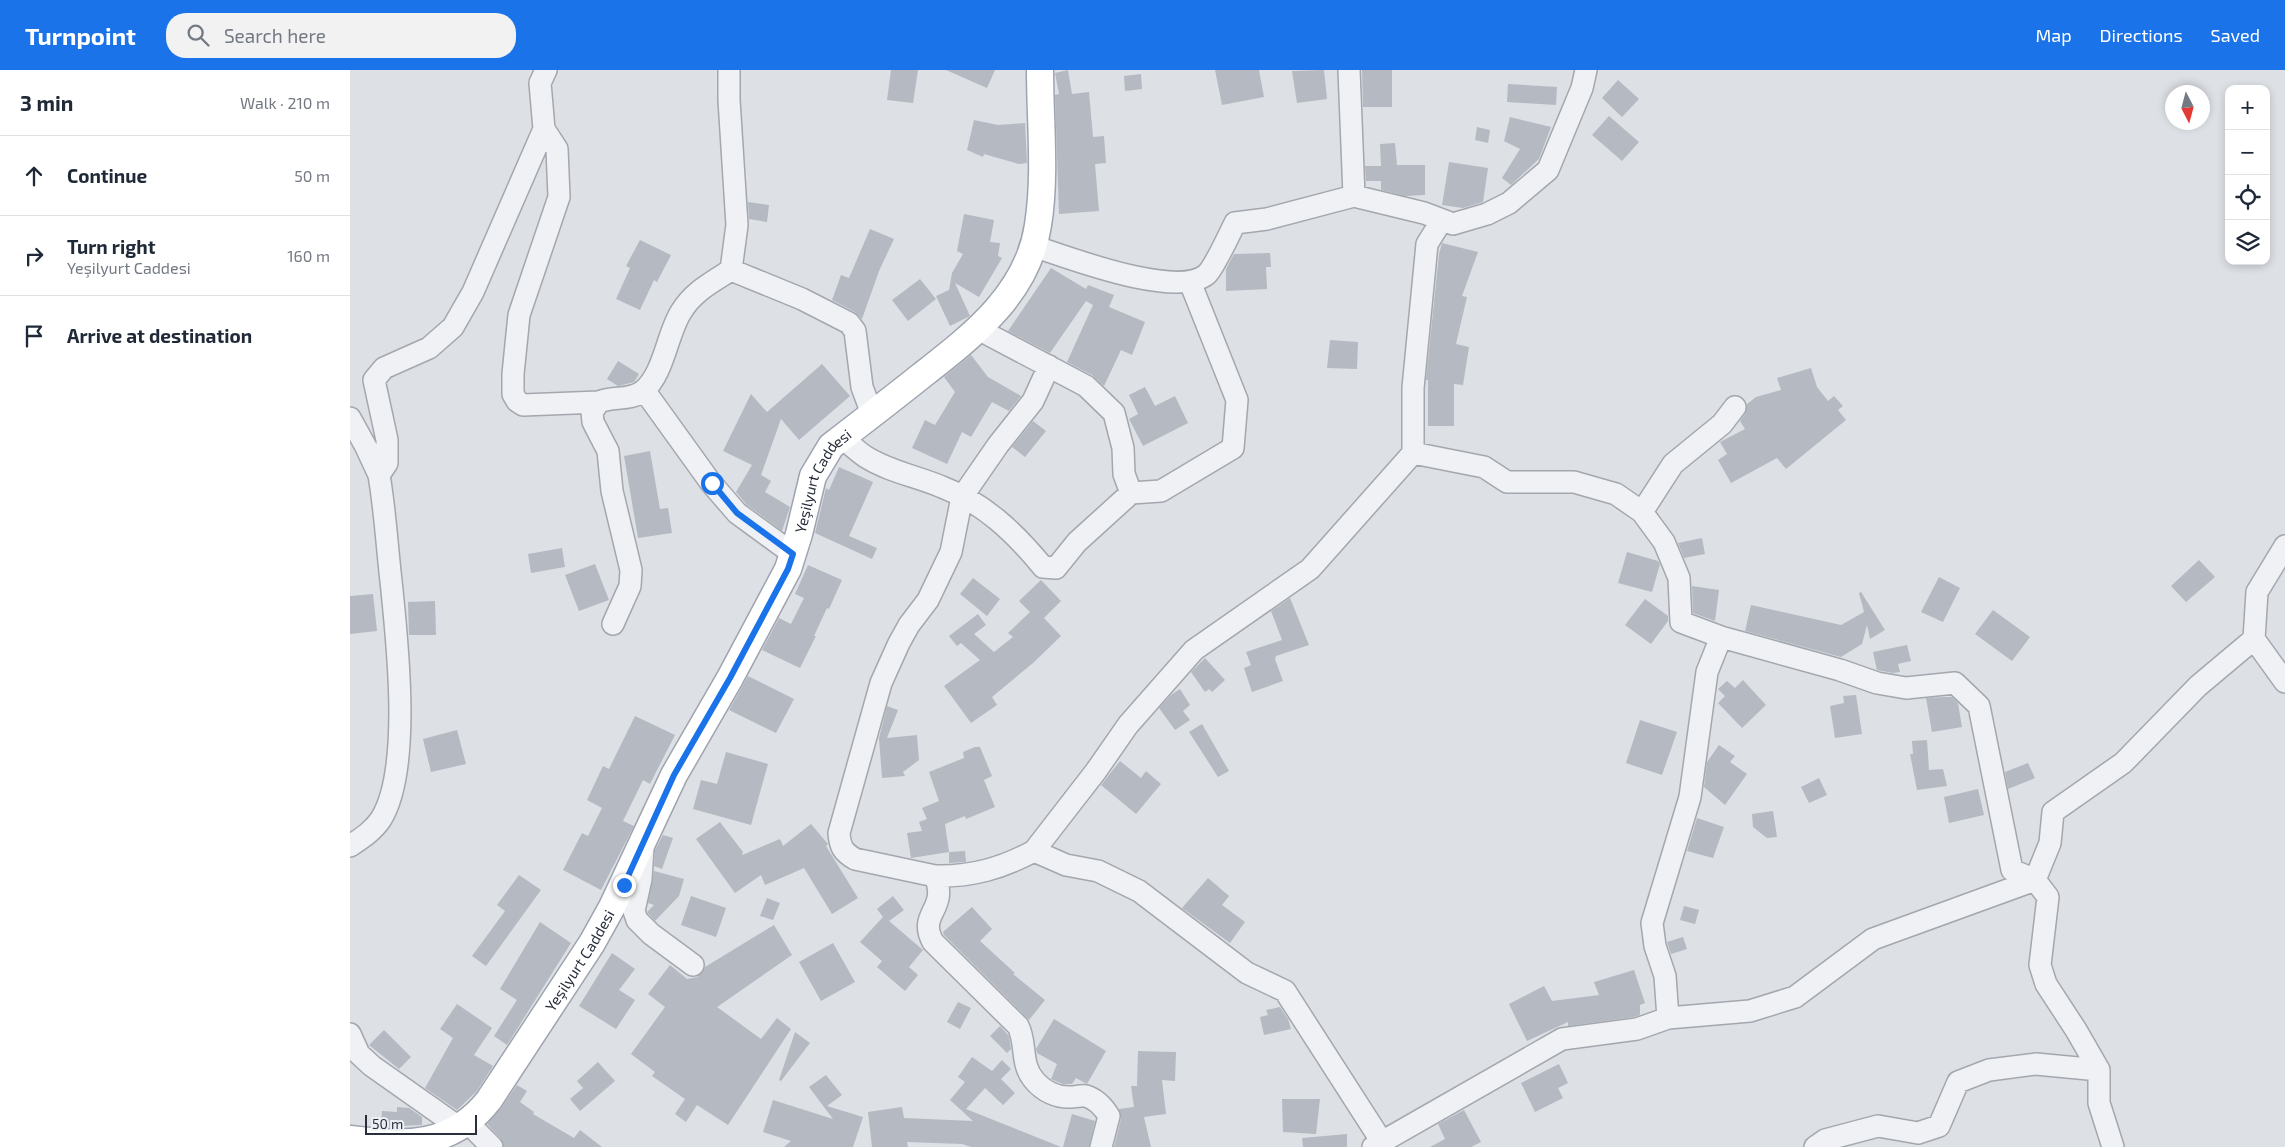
<!DOCTYPE html>
<html lang="en">
<head>
<meta charset="utf-8">
<style>
  body { margin:0; font-family:"Exo 2",sans-serif; background:#f2f2f3; color:#1f2937 }
  .controls { position:absolute; right:15px; top:15px; display:grid; overflow:hidden; border-radius:10px; box-shadow:0 2px 8px #0003 }
  .controls button { width:45px; height:45px; display:grid; place-items:center; padding:0; border:0; border-bottom:1px solid #e0e1e3; background:#fff; color:#1f2937; font:25px sans-serif }
  .compass { position:absolute; left:1815px; top:15px; width:45px; height:45px; border-radius:50%; background:#fff; box-shadow:0 2px 8px #0003; rotate:174deg }
  .scale { position:absolute; left:15px; bottom:12px; width:112px; box-sizing:border-box; padding-left:5px; border:2px solid #282e3a; border-top:0; font-size:14px; line-height:18px; white-space:nowrap; color:#282e3a; -webkit-text-stroke:4px #eceff3; paint-order:stroke }
  .stop { position:absolute; width:15px; height:15px; margin:-11px; border:4px solid #1a73e8; border-radius:50%; background:#fff }
  .stop.end { background:#1a73e8; border-color:#fff; box-shadow:0 1px 5px #0008 }
  .list { margin:0; padding:0; list-style:none }
  h2 { display:flex; justify-content:space-between; align-items:center; height:65px; margin:0; padding:0 20px; font-size:21px }
  h2 small { font-size:16px; font-weight:400; color:#747a83 }
  .list li { display:grid; grid-template-columns:32px 1fr auto; gap:15px; align-items:center; box-sizing:border-box; height:80px; padding:0 20px; border-top:1px solid #e0e1e3 }
  .list b { display:block; font-size:19px; white-space:nowrap }
  .list p { margin:0; font-size:16px; white-space:nowrap; color:#747a83 }
  .list em { font-size:16px; font-style:normal; color:#747a83 }
  .icon { flex:none; width:28px; height:28px; fill:none; stroke:currentColor; stroke-width:2; stroke-linecap:round; stroke-linejoin:round }
  .map { position:relative; flex:none; width:1935px; height:1077px; overflow:hidden }
  header { display:flex; align-items:center; gap:30px; box-sizing:border-box; height:70px; padding:0 25px; background:#1a73e8; color:#fff }
  header strong { font-size:24px }
  nav { display:flex; gap:28px; margin-inline-start:auto; font-size:18px }
  .search { width:350px; height:45px; background:#f2f2f3; display:flex; align-items:center; gap:12px; box-sizing:border-box; padding:0 18px; border-radius:20px; color:#747a83; font-size:19px }
  main { display:flex }
  aside { flex:1; background:#fff }
  .map>svg:first-child { display:block }
  .building { fill:#b5b9c1 }
  .lines { fill:none; stroke-linecap:round; stroke-linejoin:round }
  .minor-casing { stroke:#a3a7ae; stroke-width:24 }
  .major-casing { stroke:#9ea4af; stroke-width:29 }
  .minor { stroke:#eff1f4; stroke-width:21 }
  .major { stroke:#fff; stroke-width:26 }
  .route { stroke:#1a73e8; stroke-width:6 }
  .labels { text-anchor:middle; dominant-baseline:central; stroke-width:4; stroke-linejoin:round; paint-order:stroke }
  .street-label { font-size:15px; fill:#282e3a; stroke:#eceff3 }
</style>
</head>
<body>
<header>
<strong>Turnpoint</strong>
<div class="search"><svg class="icon" aria-label="search" viewBox="0 0 24 24"><circle cx="10" cy="10" r="6"/><path d="M15 15l6 6"/></svg>Search here</div>
<nav><a>Map</a><a>Directions</a><a>Saved</a></nav>
</header>
<main>
<aside>
<h2>3 min<small>Walk · 210 m</small></h2>
<ul class="list">
<li><svg class="icon" aria-label="ahead" viewBox="0 0 24 24"><path d="M12 20V5M6 11l6-6 6 6"/></svg><div><b>Continue</b></div><em>50 m</em></li>
<li><svg class="icon" aria-label="right" viewBox="0 0 24 24"><path d="M7 20v-9h11M14 6l5 5-5 5"/></svg><div><b>Turn right</b><p>Yeşilyurt Caddesi</p></div><em>160 m</em></li>
<li><svg class="icon" aria-label="arrive" viewBox="0 0 24 24"><path d="M6 21V4h12l-3 4 3 4H6"/></svg><div><b>Arrive at destination</b></div></li>
</ul>
</aside>
<div class="map">
<svg width="1935" height="1077" viewBox="0 0 1935 1077">
  <rect width="100%" height="100%" fill="#dde0e5"/>
  <path class="building" d="M541 0H568L563 33 537 30Z
    M596 0H645L637 18Z
    M718 0 722 24 739 22 743 67 754 66 756 93 745 94 749 141 709 144 705 25 709 24 705 3Z
    M865 0H909L914 27 872 35Z
    M974 0 977 29 947 33 942 1Z
    M1012 0H1042V37H1013Z
    M791 4 792 19 775 21 774 6Z
    M1268 10 1289 29 1272 47 1252 28Z
    M1158 14 1207 17 1206 35 1157 32Z
    M1259 46 1289 72 1272 91 1242 65Z
    M1160 47 1201 57 1189 89 1161 115 1152 108 1170 79 1154 71Z
    M624 50 648 55 675 53 677 93 669 94 634 84 633 87 617 80Z
    M1127 57 1140 60 1138 73 1125 70Z
    M1045 73 1047 95H1075V125L1055 126 1031 120V111H1016L1015 96H1031L1030 74Z
    M1099 92 1138 98 1133 132 1113 138 1092 135Z
    M398 132 419 135 417 152 399 149Z
    M614 144 644 150 640 172 650 173 648 186 652 188 629 227 605 213 620 246 600 256 586 226 599 220 602 203 613 184 607 181Z
    M520 159 544 169 529 201 512 249 505 242 482 230 491 205 499 208Z
    M290 170 321 185 307 212 304 210 290 240 266 229 280 198 276 196Z
    M1092 173 1128 182 1112 226 1117 227 1106 274 1119 277 1113 315 1104 314V356H1078V310H1076L1089 184Z
    M920 183 921 197H916L917 219 876 221V199L884 184Z
    M701 198 736 219 738 215 764 225 759 237 795 252 782 285 771 280 754 316 742 305 717 292 743 235 736 231 700 283 658 261Z
    M570 209 586 229 558 251 542 230Z
    M980 270 1008 272 1007 299 977 298Z
    M621 285 638 307 671 326 659 341 642 332 621 367 612 362 597 394 562 378 575 350 585 355 605 322 594 307Z
    M268 291 289 304 284 312 268 316 257 309Z
    M472 294 500 326 449 370 431 349 411 405 421 411 415 422 440 437 432 461 396 434 386 422 402 395 373 381 401 324 417 342Z
    M1461 298 1467 317 1478 331 1484 326 1493 336 1488 340 1496 350 1436 399 1427 388 1381 413 1368 390 1377 384 1370 372 1395 359 1390 351 1395 344 1397 334 1406 327 1431 320 1427 308Z
    M795 317 805 336 825 326 838 353 793 376 779 349 788 344 779 325Z
    M683 351 696 361 675 387 662 377Z
    M300 381 310 439 318 438 322 463 288 468 274 386Z
    M489 397 523 412 499 466 527 478 522 489 465 463 476 418 479 420Z
    M1352 468 1355 484 1334 488 1328 473Z
    M212 478 215 497 181 503 178 484Z
    M1277 482 1308 491 1310 494 1302 522 1268 513Z
    M1849 490 1865 507 1836 532 1821 516Z
    M245 494 259 530 229 541 215 505Z
    M458 495 492 510 479 539 477 538 464 566H466L450 598 412 580 429 548 441 554 454 528 445 524Z
    M1589 507 1610 518 1593 552 1571 542Z
    M623 508 650 529 637 546 610 524Z
    M691 510 711 531 694 548 711 566 683 593 642 627 647 635 621 653 594 616 630 590 611 573 607 576 599 566 628 544 636 555 624 564 644 582 663 567 658 563 680 542 669 531Z
    M1342 516 1369 520 1365 551 1343 543Z
    M1511 522 1535 560 1520 569 1517 555 1512 574 1491 587 1395 561 1401 535 1491 555 1514 542 1509 523Z
    M23 524 27 561 0 564V526Z
    M940 528 959 575 926 586 925 589 933 611 902 622 894 598 901 595 896 582 932 570 921 541Z
    M1295 529 1318 546V551L1301 574 1275 555Z
    M85 531 86 565H59L58 532Z
    M1643 540 1680 567 1662 591 1625 564Z
    M1557 575 1561 591 1548 594 1550 602 1543 603 1527 600 1523 582Z
    M855 588 875 610 862 622 859 619 855 622 841 602Z
    M398 606 444 629 426 663 379 640Z
    M1393 610 1416 635 1392 658 1368 633 1375 626 1368 619 1377 611 1385 618Z
    M830 619 840 635 833 641 840 650 825 660 809 638 821 625Z
    M1506 625 1512 664 1485 668 1480 636 1494 633 1493 626Z
    M1594 627H1602L1608 633 1612 657 1582 662 1576 628Z
    M537 636 548 640 537 668 567 665 569 690 553 702 555 706 532 708 529 668Z
    M285 646 325 665 300 714 293 710 273 751 284 756 251 820 213 800 232 763 238 766 252 738 237 730 253 696 259 699Z
    M1290 650 1327 662 1312 705 1276 693Z
    M852 654 879 701 868 707 839 662Z
    M107 660 116 694 81 702 73 669Z
    M1577 670 1579 700 1593 699 1597 716 1567 720 1560 684H1563L1562 671Z
    M1369 675 1385 686 1380 692 1397 704 1375 735 1354 717 1357 692Z
    M625 677H630L642 706 634 710 645 737 616 749 615 746 595 754 599 782 561 788 557 763 572 761 569 752 577 749 572 738 589 731 579 702 614 688 613 682Z
    M376 682 418 694 401 755 343 739 351 710 367 714Z
    M770 691 791 708 796 701 811 714 786 744 751 715Z
    M1678 693 1685 708 1658 719 1655 702Z
    M1469 708 1477 725 1459 733 1451 717Z
    M1628 719 1634 745 1599 753 1594 727Z
    M1423 741 1427 767 1417 768 1403 757 1402 744Z
    M1347 748 1374 757 1363 788 1337 781Z
    M370 752 393 782 392 785 430 769 433 776 461 754 478 774 476 776 508 828 482 844 454 798 415 815 411 805 385 823 346 769Z
    M313 765 323 768 312 799 304 796 305 780Z
    M615 781 616 792 599 793V782Z
    M304 801 334 809 329 826 305 851 297 842 304 835 298 833Z
    M169 805 191 820 136 896 122 886 155 841 147 835Z
    M858 808 879 826 872 835 895 852 880 873 832 838Z
    M341 826 376 838 366 867 331 855Z
    M543 826 554 840 539 851 573 880 559 897 568 905 555 921 527 897 532 891 510 872 533 847 527 839Z
    M417 828 430 833 423 850 410 846Z
    M1334 836 1349 840 1345 854 1330 850Z
    M622 837 642 859 630 871 665 903 663 904 695 930 679 950 594 865 593 862Z
    M190 852 221 873 157 975 144 966 167 930 150 919Z
    M424 855 442 885 367 937 411 969 427 948 441 959 378 1055 347 1035 336 1052 325 1044 335 1029 302 1006 305 1002 281 984 315 937 298 924 320 895 337 909 348 907 355 897Z
    M1333 867 1337 879 1321 884 1317 872Z
    M483 873 505 912 471 931 449 892Z
    M262 883 285 899 269 920 285 930 266 959 229 936Z
    M1284 900 1295 933 1290 935V945L1284 947 1218 956V952L1177 971 1159 934 1194 916 1202 931 1249 925 1244 912Z
    M608 932 621 938 610 959 597 952Z
    M107 934 142 958 124 985 143 996 127 1021 107 1040 75 1018 103 968 90 959Z
    M930 937 938 949 941 959 914 965 910 947 918 945 916 940Z
    M704 949 756 981 737 1014 726 1008 722 1014H713L703 1010 701 1009 707 994 687 983 686 979Z
    M650 956 659 966 661 979 657 983 640 966Z
    M34 960 61 987 49 999 19 975Z
    M445 962 460 973 431 1011 429 1010Z
    M788 981 826 982 825 1011 812 1010 816 1044 794 1047 801 1077H764L771 1049 769 1039 784 1037 781 1016H787Z
    M622 987 642 1001 652 990 661 999 651 1009 665 1023 653 1035 635 1018 616 1039 711 1077H621L612 1074 557 1072 558 1077H522L518 1042 552 1037 554 1048 623 1051 600 1030 615 1012 608 1007Z
    M248 992 265 1011 230 1041 220 1029 233 1018 227 1011Z
    M1209 994 1218 1013 1208 1018 1213 1028 1185 1042 1171 1013Z
    M476 1005 492 1025 477 1036 513 1047 503 1077H434L441 1071 413 1062 423 1030 483 1049 459 1017Z
    M167 1015 177 1021 170 1032 184 1042 183 1044 224 1068 230 1060 252 1077H154L151 1069 137 1054 151 1038Z
    M932 1029H970L966 1064 933 1062Z
    M47 1037 59 1038 72 1047V1055L31 1057 32 1041 47 1042Z
    M1114 1040 1131 1072 1121 1077H1080L1095 1069 1088 1054Z
    M722 1044 745 1051 739 1077H713Z
    M997 1064V1077H953L952 1068Z"/>
  <g class="lines">
    <defs>
      <path id="minor" d="M999 0 1004 126
        M194 59 207 79 209 127 169 245 163 304V324L167 331 173 335 249 332C263 326 280 331 293 321 314 304 317 264 331 242 343 222 362 212 381 200L387 155 379 30V0
        M683 176C717 187 828 230 857 204 865 196 879 165 885 153L917 149 1004 126 1074 143 1103 154 1137 144 1159 133 1198 100 1232 18 1236 0
        M381 200 452 229 499 253 505 261 512 317 522 344
        M628 259 736 316 764 343 773 378 774 404 781 423
        M699 296 683 331 648 375 612 427 601 482 578 530 559 555 549 573 531 613 489 763C490 777 493 782 505 789L585 806C599 840 567 843 583 872L668 956C677 973 670 994 684 1010 693 1021 707 1028 721 1027 726 1027 732 1025 736 1026 746 1029 754 1038 759 1046L751 1077
        M294 320 361 413 387 443 443 484
        M249 332 242 342 243 352 258 381 262 421 281 500 280 516 263 554
        M1385 337 1372 354 1323 394 1292 442 1314 472 1329 508 1331 552 1371 567 1490 600 1527 613 1556 618 1605 613 1629 636 1662 800 1685 810 1698 827 1690 895 1696 914 1726 960 1749 1000V1033L1763 1077
        M0 348 16 377 29 405C35 440 37 476 41 511 47 569 62 699 31 749 23 761 12 768 0 776
        M492 368C500 374 508 382 516 387 540 402 566 406 592 417 634 433 665 463 693 497L706 498 727 472 781 423 811 421 883 378 887 330 840 212
        M1063 383 1134 397 1157 412H1224L1266 424 1292 442
        M29 405 37 393V370L24 310 34 298 79 278 103 257 123 222 194 59 190 13 196 0
        M1904 569 1935 612
        M293 778 291 809 284 841 287 850 301 864 343 895
        M684 781 746 701 778 655 844 580 960 499 1063 383V318L1077 174 1092 150
        M585 806C622 807 652 798 684 781L716 795 748 801 789 821 897 903 935 921 1032 1072
        M1318 948 1400 941 1445 927 1523 869 1685 810 1700 773 1703 742 1773 693 1848 616 1904 569 1907 522 1935 476
        M0 964 9 984 22 996 110 1058
        M119 1054 142 1077
        M1023 1077 1212 969 1287 959 1318 948 1315 906 1305 876 1302 853 1340 727 1357 602 1371 567
        M1465 1077 1475 1070 1528 1056 1568 1063 1589 1056 1608 1012 1639 1000 1686 994 1749 1000"/>
      <g id="major">
        <path id="s1" d="M0 1069C57 1076 102 1077 139 1030L242 873 262 837 324 705 380 608 438 499 449 464 463 406 481 376C511 353 541 330 571 306 622 266 678 224 688 155 696 106 690 50 690 0"/>
      </g>
    </defs>
    <use href="#minor" class="minor-casing"/>
    <use href="#major" class="major-casing"/>
    <use href="#minor" class="minor"/>
    <use href="#major" class="major"/>
  </g>
  <g class="lines">
    <path class="route" d="M274 815 324 705 380 608 438 499 443 484 387 443 362 413"/>
  </g>
  <g class="labels">
    <g class="street-label">
      <text stroke="none"><textPath href="#s1" startOffset="859">Yeşilyurt Caddesi</textPath></text>
      <text stroke="none"><textPath href="#s1" startOffset="319">Yeşilyurt Caddesi</textPath></text>
    </g>
  </g>
</svg>
<div class="controls">
<button>+</button>
<button>−</button>
<button><svg class="icon" aria-label="locate" viewBox="0 0 24 24"><circle cx="12" cy="12" r="6"/><path d="M12 2v4M12 18v4M2 12h4M18 12h4"/></svg></button>
<button><svg class="icon" aria-label="layers" viewBox="0 0 24 24"><path d="M12 4l9 5-9 5-9-5zM3 14l9 5 9-5"/></svg></button>
</div>
<svg class="compass" viewBox="-18 -18 36 36"><path d="M0-13l5 13h-10z" fill="#e53935"/><path d="M0 13l5-13h-10z" fill="#747a83"/></svg>
<div class="scale">50 m</div>
<div class="stop" style="left:362px;top:413px"></div>
<div class="stop end" style="left:274px;top:815px"></div>
</div>
</main>
</body>
</html>
